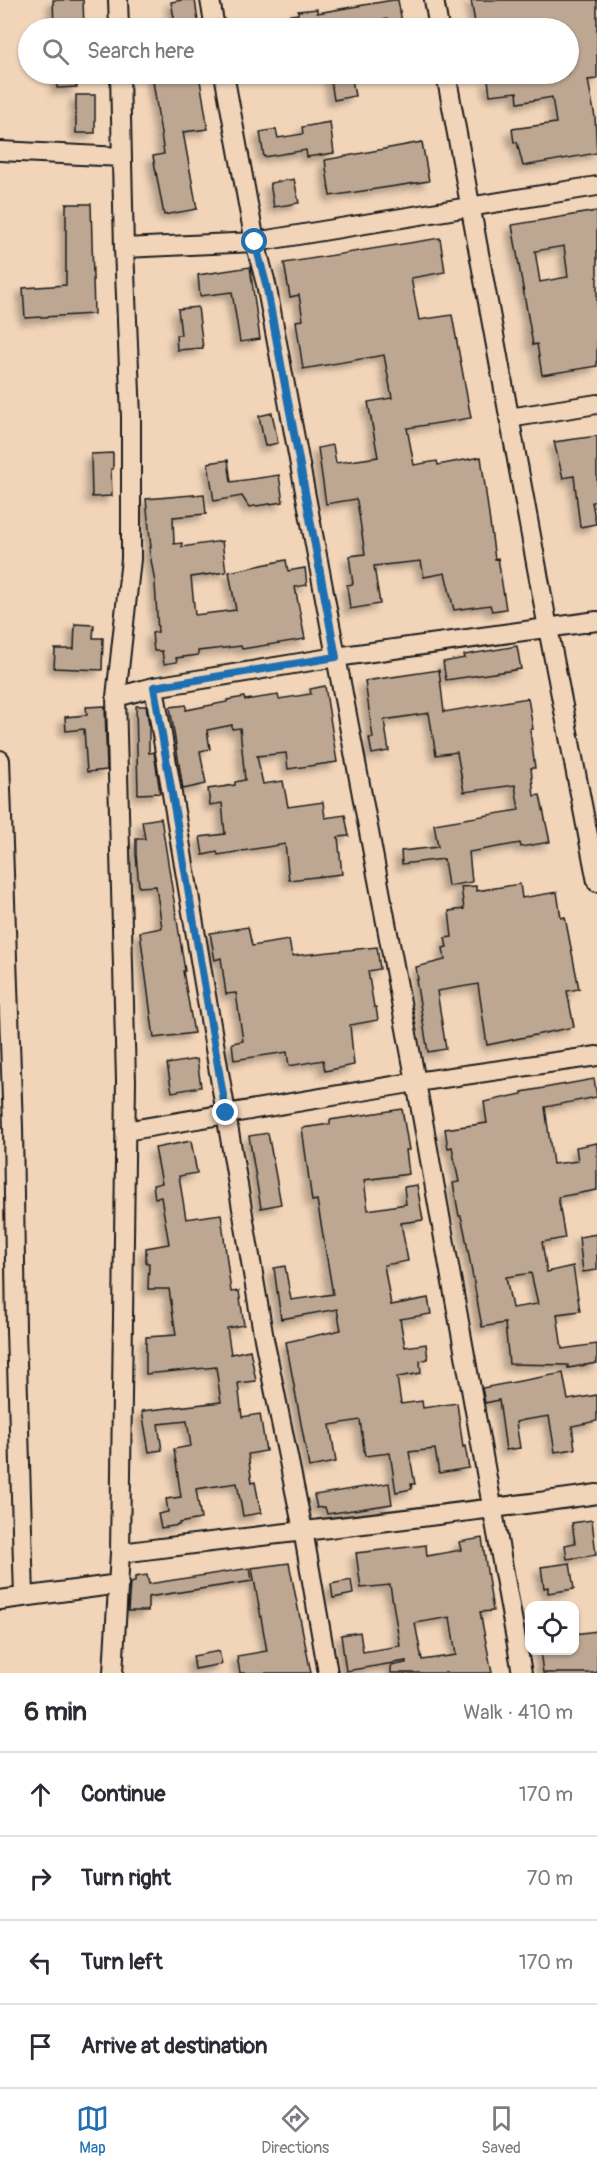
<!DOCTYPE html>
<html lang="en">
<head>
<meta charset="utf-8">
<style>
  body { margin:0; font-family:Pangolin,sans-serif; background:#f7f7f7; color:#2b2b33 }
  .controls { position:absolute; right:18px; bottom:18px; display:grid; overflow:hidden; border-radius:12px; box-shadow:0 2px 4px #0004 }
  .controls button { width:54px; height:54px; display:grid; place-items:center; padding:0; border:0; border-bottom:2px solid #e1e1e2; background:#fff; color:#2b2b33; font:30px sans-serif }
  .stop { position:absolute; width:18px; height:18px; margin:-14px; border:4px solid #1f6fb2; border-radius:50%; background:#fff }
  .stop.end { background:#1f6fb2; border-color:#fff; box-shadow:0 2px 6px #0008 }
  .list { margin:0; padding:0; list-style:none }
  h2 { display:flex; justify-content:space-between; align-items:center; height:78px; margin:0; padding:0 24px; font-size:26px }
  h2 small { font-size:20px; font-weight:400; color:#7c7c81 }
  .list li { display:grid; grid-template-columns:39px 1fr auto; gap:18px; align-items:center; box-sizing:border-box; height:84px; padding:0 24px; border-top:2px solid #e1e1e2 }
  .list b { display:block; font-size:22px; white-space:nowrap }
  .list em { font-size:20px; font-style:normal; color:#7c7c81 }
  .icon { flex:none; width:33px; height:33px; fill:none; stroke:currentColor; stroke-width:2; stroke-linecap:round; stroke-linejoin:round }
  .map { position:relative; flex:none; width:597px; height:1673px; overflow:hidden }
  .search { position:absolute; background:#fff; box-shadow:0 2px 4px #0004; left:18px; right:18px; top:18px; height:66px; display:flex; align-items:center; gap:15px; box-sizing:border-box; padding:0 21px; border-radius:33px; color:#7c7c81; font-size:22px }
  .sheet { height:414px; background:#fff }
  nav { display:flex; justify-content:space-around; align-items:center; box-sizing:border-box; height:84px; border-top:2px solid #e1e1e2; background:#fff; font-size:16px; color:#7c7c81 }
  nav a { display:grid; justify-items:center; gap:3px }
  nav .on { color:#1f6fb2 }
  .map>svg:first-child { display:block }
  .building { fill:#bda792; stroke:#1c1c1c; stroke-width:1.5; fill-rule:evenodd; filter:url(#shadow) }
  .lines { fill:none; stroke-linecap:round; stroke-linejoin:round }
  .minor-casing { stroke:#1c1c1c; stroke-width:22 }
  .minor { stroke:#f2d5b9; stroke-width:18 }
  .route { stroke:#1f6fb2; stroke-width:8 }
</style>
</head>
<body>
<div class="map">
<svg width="597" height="1673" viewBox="0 0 597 1673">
  <defs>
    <filter id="shadow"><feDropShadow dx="-5.5" dy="5.5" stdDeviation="3" flood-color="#0004"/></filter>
  </defs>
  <rect width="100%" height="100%" fill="#f2d5b9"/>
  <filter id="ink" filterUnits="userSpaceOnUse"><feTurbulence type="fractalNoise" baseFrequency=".0167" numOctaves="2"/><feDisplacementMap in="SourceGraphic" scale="12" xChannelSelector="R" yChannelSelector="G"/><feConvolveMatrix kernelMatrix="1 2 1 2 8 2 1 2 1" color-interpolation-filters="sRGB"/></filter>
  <g filter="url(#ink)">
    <path class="building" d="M53 0H83L84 28 54 27Z
      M182 0H195L199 28H176L171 2Z
      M393 0H398L403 28H389L387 19 346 25 347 28H286L285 16 298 14V11L317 9V13Z
      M471 0H597V79L588 80 595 117 597 153 523 166 517 142H514L512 129 556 123 552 97 518 103 517 92 490 95 488 80 502 79 501 75 510 74H568V28H544V25L522 28H476Z
      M57 74H76L77 87 57 88Z
      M152 74H199L208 129 183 132 197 209 164 215 153 156 164 154Z
      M330 74H351L355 96 334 100Z
      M76 95H95V133H76Z
      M330 122 334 153 307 157 306 150 264 157 260 132 276 129 278 138 303 134 302 127Z
      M422 142 429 181 330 196 325 160Z
      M294 179 299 203 274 207 270 183Z
      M66 204H91L94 314 25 318 23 288 66 285Z
      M597 211V366L542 375 537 344 533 345 512 225ZM564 246 568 277 540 282 535 251Z
      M440 238 445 272 411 278 419 320 452 315 471 418 407 428 414 465 437 461 438 465 481 457 495 559 498 558 506 609 492 611 490 605 454 610 445 573 424 577 421 561 374 566 380 604 350 609 347 585 353 584 349 556 365 554 357 501 356 499 326 504 318 448 333 445 336 463 378 457 368 402 392 398 388 376 384 355 303 369 296 321 303 320 299 295 290 297 284 263Z
      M250 267 260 339 240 342 232 292 200 296 198 275Z
      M198 307 203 348 177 350 176 335H181L178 309Z
      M272 413 278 443 265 446 259 416Z
      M597 436V501L592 502 596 524 580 527 574 476 563 478 554 442Z
      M113 453V469H111L112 496 92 497 91 454Z
      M228 460 231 482 279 475 283 502 249 507 242 496 214 501 208 463Z
      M204 494 206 514 173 517 174 544 182 543V547L222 541 226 572 191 577 195 615 236 610 229 572 286 560 288 571 305 568 307 585 295 587 305 639 242 649 241 646 198 651V655L176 658 177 662 164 664 162 651H154L152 633 158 632 155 583 149 548H151L146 499Z
      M75 624 94 625 93 638H103L102 670 54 668 55 649H74Z
      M517 646 521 669 446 680 443 662 465 658 464 655Z
      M439 670 444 712 528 698 533 729 530 730 535 768H531L534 796 540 795 550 842 521 847 520 843 469 852 472 882 448 886 444 859 402 864 401 851 438 847 434 824 519 810 515 785 464 792 457 752 436 755 429 713 384 720 389 751 372 754 369 738H373L365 681Z
      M325 686 337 762 288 769 286 753 257 756 263 784 283 781 288 807 323 802 325 818 345 815 349 836 338 837 342 874 289 880 285 844 218 855 217 852 203 855 200 837 225 834 222 803 210 805 208 789 235 785V782L245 780 240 728 232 729V725L207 730 210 749 200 751 206 784 183 789 170 707 186 705V710L227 702V700L244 697 245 700 278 695 279 699 311 694 310 689Z
      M105 706 107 770 87 772 84 729 66 731 65 717 87 715 86 707Z
      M136 706H146L149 725V753L154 752 160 793 138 794Z
      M161 818 185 971H183L194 1033 154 1038 140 932 162 928 156 886 139 887 136 854V839H145L142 821Z
      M520 884 522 898 557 892 561 918 565 917 579 989 567 991 574 1027 487 1045 478 984 437 991 446 1049 428 1052 416 980H418L416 967 445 960 443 948 447 947 445 938 452 937 449 911 464 909 461 887 476 886V891Z
      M248 927 252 946 289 940 292 956 377 947 380 969 368 971 374 1007H376L378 1020 350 1025 354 1065 325 1071 323 1060 289 1066 287 1052 234 1060 232 1043 243 1041 236 993 226 994 221 958 215 960 210 933Z
      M197 1059 201 1087 172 1092 167 1064Z
      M594 1079 597 1097 545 1107 553 1164 578 1161 576 1147 597 1143V1190L558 1197 565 1238 542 1242 547 1272 573 1266 580 1311 557 1314 562 1349 597 1344V1363L568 1368V1365L509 1364 505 1323 482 1327 465 1234 461 1216H459L453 1183 459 1182 452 1147 448 1148 445 1129 487 1123 484 1102 522 1094V1092ZM531 1273 538 1304 512 1308 506 1277Z
      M402 1109 409 1150H406L409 1174 364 1180 368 1210 406 1204 404 1187 417 1185 423 1220 401 1223 408 1261 384 1265 391 1305 428 1298 431 1314 400 1319 405 1347 426 1344 428 1359 420 1361 421 1373 397 1377 401 1404 422 1401 423 1408 457 1403 463 1447 465 1446 469 1468 439 1473 435 1449 409 1452 415 1484H411L412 1489 396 1492 390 1453 365 1456 360 1420 330 1425 336 1462 309 1467 286 1342 341 1330 337 1309 281 1319 274 1268 285 1266 291 1300 333 1294 317 1200 312 1201 302 1128 330 1124V1120Z
      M268 1133 281 1204 261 1208 249 1136Z
      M191 1141 197 1173 179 1176 186 1219 221 1214 231 1292 239 1291 244 1325 227 1328 231 1354 250 1350 256 1381 238 1383 242 1417 260 1414 266 1451 248 1454 252 1483 255 1482 261 1513 243 1516 237 1483 196 1489 201 1519 179 1523V1525L161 1528 158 1514 168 1512 166 1499 181 1497 174 1449 191 1446 187 1421 158 1424 162 1450 149 1452 142 1411 221 1402 216 1367 146 1374V1337L176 1335 169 1289H148L149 1263H146V1248L169 1244 161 1197 155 1198 153 1185 162 1183 155 1148Z
      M597 1234V1270L583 1272 579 1237Z
      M563 1373 568 1400 597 1395V1421L572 1426 575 1449 555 1452 549 1416 524 1420 516 1422 520 1448 506 1450 499 1400 485 1403 482 1388Z
      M389 1483 392 1504 327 1514 325 1507 317 1508 314 1495Z
      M592 1520 596 1555 567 1559 565 1545 575 1543 572 1523Z
      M482 1538 493 1611 480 1612 492 1673H391V1666L406 1663V1661L346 1671 341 1635 360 1632 363 1652 400 1646 390 1585 361 1588 356 1553 426 1545 427 1556 461 1550 459 1542ZM450 1617 456 1655 422 1660 415 1623Z
      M289 1563 311 1673H240L237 1656 267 1651 252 1568Z
      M570 1563 574 1589 548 1593V1587L544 1588 541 1567Z
      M250 1568 252 1581 148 1597V1611H128L130 1583 135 1582V1577L147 1575 149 1584Z
      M351 1580 353 1594 333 1598 331 1584Z
      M597 1631V1673H543L540 1650H574V1634Z
      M219 1651 222 1664 195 1669 193 1656Z"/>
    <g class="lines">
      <defs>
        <path id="minor" d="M118 0 119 28
          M210 0 215 28
          M434 0 439 28
          M224 74 255 242 266 284 416 1082 522 1673
          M446 74 548 628 597 882
          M0 151 122 157
          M124 248 255 242 597 186
          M509 418 597 404
          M154 687 264 1339 303 1530 328 1673
          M116 697 154 687 336 657 597 621
          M0 760 13 1127 16 1330 24 1596
          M125 1131 416 1082 597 1056
          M120 1553C279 1533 439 1517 597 1494
          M0 1600 119 1584
          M113 1673 120 1553 126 1081 116 697 131 559V417L124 248 120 74"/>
      </defs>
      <use href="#minor" class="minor-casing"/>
      <use href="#minor" class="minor"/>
    </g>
  </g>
  <g class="lines" filter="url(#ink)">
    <path class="route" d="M226 1113 154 687 336 657 266 284 255 242"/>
  </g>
</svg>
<div class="controls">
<button><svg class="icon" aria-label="locate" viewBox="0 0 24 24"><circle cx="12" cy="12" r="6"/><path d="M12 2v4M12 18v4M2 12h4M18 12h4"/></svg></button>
</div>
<div class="stop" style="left:255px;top:242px"></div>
<div class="stop end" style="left:226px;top:1113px"></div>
<div class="search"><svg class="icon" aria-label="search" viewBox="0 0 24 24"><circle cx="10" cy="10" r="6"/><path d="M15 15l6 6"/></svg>Search here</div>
</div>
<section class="sheet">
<h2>6 min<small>Walk · 410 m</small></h2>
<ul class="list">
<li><svg class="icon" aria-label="ahead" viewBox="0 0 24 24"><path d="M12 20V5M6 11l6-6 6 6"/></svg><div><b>Continue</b></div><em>170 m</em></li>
<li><svg class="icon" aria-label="right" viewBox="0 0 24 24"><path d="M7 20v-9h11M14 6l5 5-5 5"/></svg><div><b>Turn right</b></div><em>70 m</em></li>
<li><svg class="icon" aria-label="left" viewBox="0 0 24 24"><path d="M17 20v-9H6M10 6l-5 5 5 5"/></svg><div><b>Turn left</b></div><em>170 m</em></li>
<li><svg class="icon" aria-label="arrive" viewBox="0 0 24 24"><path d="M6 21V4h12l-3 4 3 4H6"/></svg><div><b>Arrive at destination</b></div></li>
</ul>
</section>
<nav>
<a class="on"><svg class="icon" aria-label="map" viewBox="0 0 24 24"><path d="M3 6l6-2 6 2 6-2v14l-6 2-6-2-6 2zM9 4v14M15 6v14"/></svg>Map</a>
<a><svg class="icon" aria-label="directions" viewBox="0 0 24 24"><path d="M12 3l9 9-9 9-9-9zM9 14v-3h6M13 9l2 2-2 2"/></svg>Directions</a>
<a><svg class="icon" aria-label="saved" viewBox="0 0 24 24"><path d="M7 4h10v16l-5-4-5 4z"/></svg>Saved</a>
</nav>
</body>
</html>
